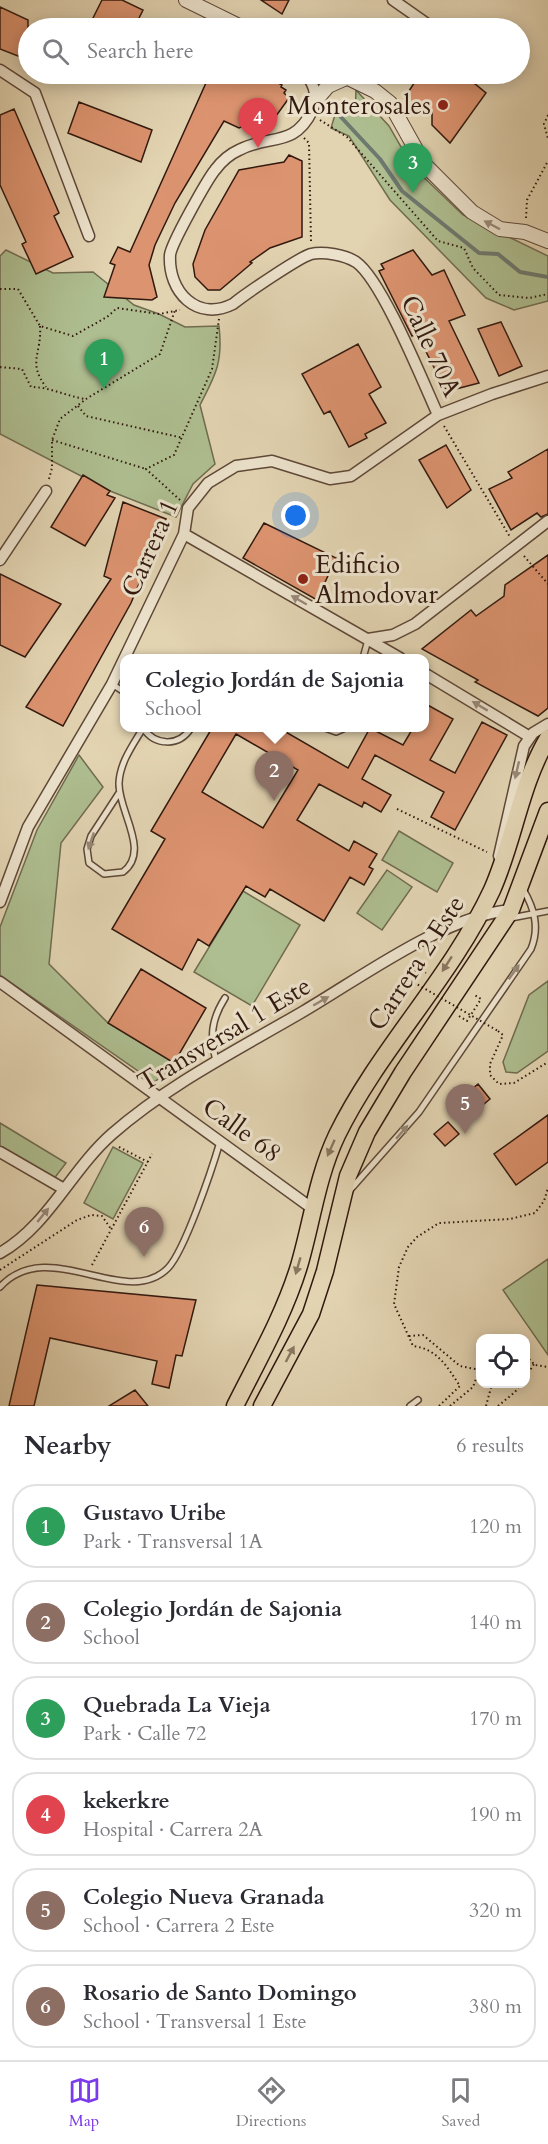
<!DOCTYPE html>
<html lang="en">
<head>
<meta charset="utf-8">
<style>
  body { margin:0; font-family:Cardo,serif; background:#f7f7f7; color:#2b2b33 }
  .controls { position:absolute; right:18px; bottom:18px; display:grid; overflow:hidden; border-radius:12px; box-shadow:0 3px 15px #0003 }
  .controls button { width:54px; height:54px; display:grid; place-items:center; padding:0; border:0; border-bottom:2px solid #e1e1e2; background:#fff; color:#2b2b33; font:30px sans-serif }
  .you { position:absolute; left:296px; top:516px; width:21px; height:21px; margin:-15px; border:4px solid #fff; border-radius:50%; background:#1a73e8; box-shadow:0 0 0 9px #1a73e833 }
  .badge { display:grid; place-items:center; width:39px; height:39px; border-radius:50%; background:#7c3aed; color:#fff; font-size:20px; font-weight:700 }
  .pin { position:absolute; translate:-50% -50px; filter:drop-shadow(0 2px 3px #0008) }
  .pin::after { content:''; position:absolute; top:32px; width:21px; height:18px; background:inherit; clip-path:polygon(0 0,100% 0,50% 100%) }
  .popup { position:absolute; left:120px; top:654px; width:309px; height:78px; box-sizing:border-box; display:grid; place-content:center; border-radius:12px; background:#fff; filter:drop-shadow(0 2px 4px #0005); font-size:20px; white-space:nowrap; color:#7c7c81 }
  .popup b { font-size:22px; color:#2b2b33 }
  .popup::after { content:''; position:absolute; left:50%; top:100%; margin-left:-12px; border:12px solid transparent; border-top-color:#fff }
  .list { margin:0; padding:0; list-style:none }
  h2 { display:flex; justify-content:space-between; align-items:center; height:78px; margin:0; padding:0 24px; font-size:26px }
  h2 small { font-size:20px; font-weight:400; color:#7c7c81 }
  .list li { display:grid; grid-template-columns:39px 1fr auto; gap:18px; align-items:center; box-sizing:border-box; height:84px; margin:0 12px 12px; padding:0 12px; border:2px solid #e1e1e2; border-radius:24px }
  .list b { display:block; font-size:22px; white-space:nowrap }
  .list p { margin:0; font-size:20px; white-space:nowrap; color:#7c7c81 }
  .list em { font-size:20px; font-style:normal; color:#7c7c81 }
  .icon { flex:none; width:33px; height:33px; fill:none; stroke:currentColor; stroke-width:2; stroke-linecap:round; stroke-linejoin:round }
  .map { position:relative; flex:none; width:548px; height:1406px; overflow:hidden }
  .search { position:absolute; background:#fff; box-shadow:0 3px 15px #0003; left:18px; right:18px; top:18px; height:66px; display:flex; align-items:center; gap:15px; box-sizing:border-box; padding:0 21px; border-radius:33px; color:#7c7c81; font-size:22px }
  .sheet { height:654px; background:#fff }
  nav { display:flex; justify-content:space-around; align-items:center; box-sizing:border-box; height:84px; border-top:2px solid #e1e1e2; background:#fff; font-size:16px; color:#7c7c81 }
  nav a { display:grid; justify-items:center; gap:3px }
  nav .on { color:#7c3aed }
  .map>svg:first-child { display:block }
  .green { fill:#aebe90; stroke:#706c50; stroke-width:1.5 }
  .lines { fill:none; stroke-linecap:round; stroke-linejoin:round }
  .stream { stroke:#6d786f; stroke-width:4 }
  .building { fill:#dc936f; stroke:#32190f; stroke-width:1.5; fill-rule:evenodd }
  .service-casing { stroke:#5e4838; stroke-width:8 }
  .minor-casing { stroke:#5e4838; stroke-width:13 }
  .tertiary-casing { stroke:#5e4838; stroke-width:16 }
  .primary-casing { stroke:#32190f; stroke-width:19 }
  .path { stroke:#32190f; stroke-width:2; stroke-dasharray:1.5 3; stroke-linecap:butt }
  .service { stroke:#ece2cc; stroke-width:5 }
  .minor { stroke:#ece2cc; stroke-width:10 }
  .tertiary { stroke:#ece2cc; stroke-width:14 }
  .primary { stroke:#e2d3b1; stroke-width:16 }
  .path-bridge { stroke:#32190f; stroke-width:2; stroke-dasharray:1.5 3; stroke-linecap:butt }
  .oneway { fill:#988877 }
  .oneway2 { fill:#8a7660 }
  .poi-dot { fill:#8f2418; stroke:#ece2cc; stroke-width:2 }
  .labels { text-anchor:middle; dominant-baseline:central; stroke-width:6; stroke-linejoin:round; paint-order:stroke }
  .poi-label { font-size:26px; fill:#32190f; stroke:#ece2cc; text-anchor:end }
  .street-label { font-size:26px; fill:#32190f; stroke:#ece2cc }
</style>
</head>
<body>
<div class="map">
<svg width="548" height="1406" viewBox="0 0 548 1406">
  <rect width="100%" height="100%" fill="#e2d3b1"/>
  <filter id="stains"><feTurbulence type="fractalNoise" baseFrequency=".00333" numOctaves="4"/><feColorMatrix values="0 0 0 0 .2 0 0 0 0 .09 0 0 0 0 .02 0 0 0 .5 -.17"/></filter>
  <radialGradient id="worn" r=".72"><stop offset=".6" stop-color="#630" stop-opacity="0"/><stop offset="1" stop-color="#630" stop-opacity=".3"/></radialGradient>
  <path class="green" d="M356 90 389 126 412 166 463 215 548 256V301L514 310 486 298 390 200 349 136 331 128 337 108 355 115Z
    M6 250 53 273 93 272 134 305 159 314 185 327 219 326C223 362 216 374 200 405L215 464 193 484 176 517 110 491 0 434V256Z
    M79 755 103 787 61 843 49 964 108 1023 178 1065 154 1082 0 975V927L37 830Z
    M399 831 453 863 437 892 382 860Z
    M387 870 412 887 382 930 357 913Z
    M243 891 300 925 252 1006 194 972Z
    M548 981V1051L517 1073 506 1072 503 1062 529 995Z
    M0 1123 66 1163 53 1180 0 1148Z
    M113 1147 143 1163 113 1219 84 1203Z
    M548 1259V1355L503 1290Z"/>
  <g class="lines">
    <path class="stream" d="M340 116 380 159 402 191 479 253 498 254 520 272 548 277"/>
  </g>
  <path class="building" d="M102 0H122L143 10 134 28H88Z
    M261 0H289L282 14Z
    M0 7 28 20V60L0 49Z
    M210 74H256L265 78 266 76 282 85 281 87 286 90 284 93 289 98 276 116 255 105 251 123 239 128 224 121 175 203 155 245 149 265 157 297 152 300 104 297 115 265 110 263 118 247 130 252Z
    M420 74H463L486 93 450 143 432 125V112L412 113 405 97Z
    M79 102 152 130 141 162 68 133Z
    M14 109 59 213 54 216 73 257 36 274 22 244 26 242 0 185V115Z
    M289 155 302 161V237L270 248 250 262 252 263 220 290H208L195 277 193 264 205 230 239 170 284 162Z
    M413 250 432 275 444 270 465 315 449 321 479 383 452 390 451 387 445 389 417 334 412 336 379 271 384 269 381 264Z
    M501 322 522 366 499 376 478 329Z
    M358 344 381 387 369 394 386 423 365 434 367 438 349 447 330 411 324 414 302 374Z
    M446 445 471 490 447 508 419 460Z
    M548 449V514L541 517 537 513 511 530 489 489 512 478 508 472Z
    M83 475 110 491 107 495 115 498 85 546 51 527Z
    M123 502 166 519 131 603 63 726 26 707 111 579 104 576Z
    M264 523 336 558 317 600 243 558Z
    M548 555V708L538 716 475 682 478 680 422 649 471 610 476 616 504 596 505 585Z
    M0 574 61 604 25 657 0 645Z
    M424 703 453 719 430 760 455 773 482 722 507 735 455 830 431 817 444 792 375 755 362 779 391 795 381 812 364 802 362 807 319 784 297 820 349 851 354 841 377 854 369 867 373 869 364 885 350 877 324 921 270 889 265 897 246 886 209 946 198 939 182 970 112 929 165 839 151 831 212 728H279L348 768 370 728 403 745 413 728H424ZM236 734 298 770 263 828 202 792Z
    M141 969 206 1008 174 1063 108 1023Z
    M478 1084 490 1099 471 1115 459 1100Z
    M548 1115V1162L516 1185 494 1154Z
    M448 1122 459 1134 445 1146 434 1134Z
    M37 1285 196 1300 182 1356 176 1355 169 1388 152 1384 157 1361 50 1338 34 1406H9Z
    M135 1390 148 1406H109Z"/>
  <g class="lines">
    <defs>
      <path id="service" d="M363 658 368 640
        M112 684 124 692
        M325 728 336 732 345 728
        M119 793 91 836 87 849 89 863 104 874 123 872C151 851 118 811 119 783 120 762 133 745 143 728 155 746 179 747 191 728
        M511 918 548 911
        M216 1061C210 1036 211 1020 225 998
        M350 1190 419 1112 531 949C540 927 534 908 523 889
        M0 1287C49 1234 126 1311 168 1268 185 1250 212 1169 220 1142
        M410 1406 418 1400"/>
      <path id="minor" d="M393 0 433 28
        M0 70 35 93 89 236
        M306 74C315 86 318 97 312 111 294 148 269 134 239 150 230 154 221 162 215 170 207 180 171 244 170 255 168 292 197 322 233 304 244 295 298 258 311 254 323 251 345 255 356 262 382 280 423 382 438 415
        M506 74H507
        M184 534 400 658
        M0 560 46 491
        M368 639 393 635 415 624 548 521
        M424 673 530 737
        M499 856 524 746 533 733 548 724
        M0 902 28 827 112 684 184 534 188 508 208 483 236 466 272 461 330 479 351 476 438 415 492 394 548 376
        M0 982 313 1209
        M0 1152 64 1189
        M0 1253C48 1226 71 1170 112 1134 169 1084 239 1049 304 1011 362 977 444 916 511 910"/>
      <path id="tertiary" d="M186 0 243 28
        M340 74 375 91 390 103 424 164 472 212 500 229 525 232 548 241
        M316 100 328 86 348 77"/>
      <path id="primary" d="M235 1406C258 1360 284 1315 299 1266 312 1222 317 1177 337 1135 379 1049 451 978 492 890 514 841 520 785 548 738
        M262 1406 311 1314 325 1271 348 1176 367 1132 403 1072 511 910 548 811"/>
    </defs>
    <use href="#service" class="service-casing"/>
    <use href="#minor" class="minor-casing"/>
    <use href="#tertiary" class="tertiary-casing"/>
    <use href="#primary" class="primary-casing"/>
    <path class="path" d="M548 115 544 124 548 139
      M320 120 347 137 438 241 464 248 473 268 499 295 529 298 548 294
      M304 138 309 143 311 242
      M526 218 527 200 548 161
      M0 289H18L40 326 73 336 107 317 117 308 159 314 180 310
      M40 326C42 354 27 362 46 387
      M0 367 22 369 31 387C50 387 66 396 85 399
      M78 406 86 416 183 438
      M444 426 510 537
      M52 440 146 469
      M49 479 52 468V440L60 419 86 399 160 354 175 310
      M180 500 146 469 174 455 212 369 219 319
      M524 556 548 584
      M397 809 487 852
      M412 989 407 986 417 968 426 973
      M459 1016 467 1021 481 999 473 994
      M498 1031 503 1035 490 1064V1075L499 1084 514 1083 548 1062
      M119 1147 148 1162
      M92 1265 152 1154
      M0 1270 77 1220 91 1215 102 1216 111 1229
      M409 1336 423 1335 460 1366 480 1370
      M526 1356 535 1365 548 1367
      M526 1377 534 1364
      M439 1406 460 1386C447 1367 438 1349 413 1346L394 1304 399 1267 408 1247 417 1237 439 1223 510 1219 535 1213 544 1201 548 1188
      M450 1406 473 1387 480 1368
      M486 1406 492 1384
      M498 1406 515 1392 521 1384"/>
    <use href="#service" class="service"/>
    <use href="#minor" class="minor"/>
    <use href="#tertiary" class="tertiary"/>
    <use href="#primary" class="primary"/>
    <path class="path-bridge" d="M410 980 498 1031"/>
  </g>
  <defs><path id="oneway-solid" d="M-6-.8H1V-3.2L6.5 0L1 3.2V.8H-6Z" transform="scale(1.5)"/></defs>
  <g class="oneway">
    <use href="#oneway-solid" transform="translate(492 225) rotate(-152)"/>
    <use href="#oneway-solid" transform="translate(299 600) rotate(-150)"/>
    <use href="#oneway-solid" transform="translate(480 706) rotate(-149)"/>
    <use href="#oneway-solid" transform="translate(517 770) rotate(103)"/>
    <use href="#oneway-solid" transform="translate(91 841) rotate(109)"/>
    <use href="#oneway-solid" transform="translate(514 972) rotate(-54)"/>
    <use href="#oneway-solid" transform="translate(321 1001) rotate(-30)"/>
    <use href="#oneway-solid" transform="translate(402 1132) rotate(-49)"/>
    <use href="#oneway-solid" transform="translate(43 1215) rotate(-51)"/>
  </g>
  <g class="oneway2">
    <use href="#oneway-solid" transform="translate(447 964) rotate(123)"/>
    <use href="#oneway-solid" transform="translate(331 1148) rotate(114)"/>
    <use href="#oneway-solid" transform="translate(298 1266) rotate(106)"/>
    <use href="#oneway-solid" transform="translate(290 1354) rotate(-62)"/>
  </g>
  <g class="poi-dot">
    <circle cx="443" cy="105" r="6"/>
    <circle cx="303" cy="579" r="6"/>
  </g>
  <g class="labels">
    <g class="poi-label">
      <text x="431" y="105">Monterosales</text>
      <text x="315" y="564" text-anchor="start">Edificio<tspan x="315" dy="30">Almodovar</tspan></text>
    </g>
    <g class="street-label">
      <text transform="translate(431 346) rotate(65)">Calle 70A</text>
      <text transform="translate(150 548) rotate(-66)">Carrera 1</text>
      <text transform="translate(416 963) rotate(-57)">Carrera 2 Este</text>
      <text transform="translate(224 1034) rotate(-31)">Transversal 1 Este</text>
      <text transform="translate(242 1130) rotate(36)">Calle 68</text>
    </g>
  </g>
  <rect width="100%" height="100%" filter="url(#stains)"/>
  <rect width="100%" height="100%" fill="url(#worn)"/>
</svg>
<div class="controls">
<button><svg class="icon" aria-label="locate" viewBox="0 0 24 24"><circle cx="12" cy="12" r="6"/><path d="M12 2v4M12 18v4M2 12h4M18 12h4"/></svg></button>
</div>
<div class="you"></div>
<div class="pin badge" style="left:104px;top:389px;background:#2e9e5b">1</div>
<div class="pin badge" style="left:274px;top:801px;background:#8d6e63">2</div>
<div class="popup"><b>Colegio Jordán de Sajonia</b>School</div>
<div class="pin badge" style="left:413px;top:193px;background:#2e9e5b">3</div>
<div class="pin badge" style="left:258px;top:148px;background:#e0444e">4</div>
<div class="pin badge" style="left:465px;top:1134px;background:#8d6e63">5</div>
<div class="pin badge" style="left:144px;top:1257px;background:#8d6e63">6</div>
<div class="search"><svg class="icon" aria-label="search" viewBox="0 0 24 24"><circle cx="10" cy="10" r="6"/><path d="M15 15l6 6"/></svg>Search here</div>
</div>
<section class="sheet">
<h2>Nearby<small>6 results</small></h2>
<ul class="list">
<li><span class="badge" style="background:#2e9e5b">1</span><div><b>Gustavo Uribe</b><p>Park · Transversal 1A</p></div><em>120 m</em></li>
<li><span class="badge" style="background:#8d6e63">2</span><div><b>Colegio Jordán de Sajonia</b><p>School</p></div><em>140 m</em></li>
<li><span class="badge" style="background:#2e9e5b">3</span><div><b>Quebrada La Vieja</b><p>Park · Calle 72</p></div><em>170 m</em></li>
<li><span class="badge" style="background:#e0444e">4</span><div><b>kekerkre</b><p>Hospital · Carrera 2A</p></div><em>190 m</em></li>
<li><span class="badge" style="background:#8d6e63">5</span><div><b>Colegio Nueva Granada</b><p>School · Carrera 2 Este</p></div><em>320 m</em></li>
<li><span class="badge" style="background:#8d6e63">6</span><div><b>Rosario de Santo Domingo</b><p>School · Transversal 1 Este</p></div><em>380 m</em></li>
</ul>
</section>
<nav>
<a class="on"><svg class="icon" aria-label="map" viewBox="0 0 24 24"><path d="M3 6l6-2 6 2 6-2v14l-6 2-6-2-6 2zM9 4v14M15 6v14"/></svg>Map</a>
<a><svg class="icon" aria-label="directions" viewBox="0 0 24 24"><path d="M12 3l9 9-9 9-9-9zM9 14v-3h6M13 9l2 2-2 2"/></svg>Directions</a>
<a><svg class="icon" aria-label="saved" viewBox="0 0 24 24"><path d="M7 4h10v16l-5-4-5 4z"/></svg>Saved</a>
</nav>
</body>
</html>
